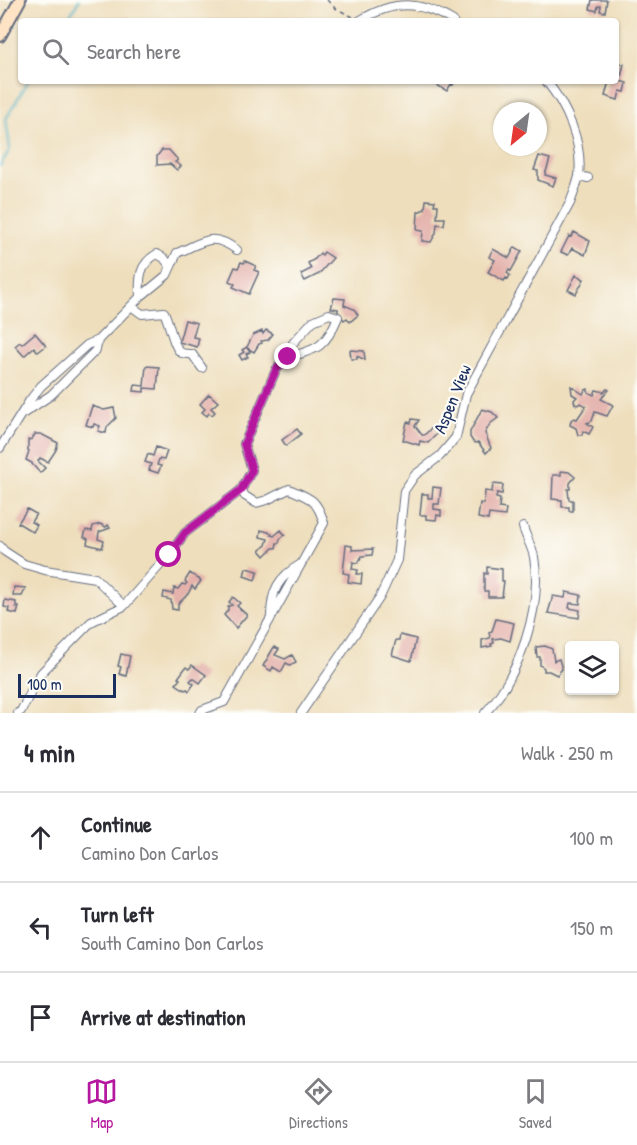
<!DOCTYPE html>
<html lang="en">
<head>
<meta charset="utf-8">
<style>
  body { margin:0; font-family:"Patrick Hand",sans-serif; background:#f7f7f7; color:#2b2b33 }
  .controls { position:absolute; right:18px; bottom:18px; display:grid; overflow:hidden; border-radius:6px; box-shadow:0 2px 4px #0004 }
  .controls button { width:54px; height:54px; display:grid; place-items:center; padding:0; border:0; border-bottom:2px solid #e1e1e2; background:#fff; color:#2b2b33; font:30px sans-serif }
  .compass { position:absolute; left:493px; top:102px; width:54px; height:54px; border-radius:50%; background:#fff; box-shadow:0 2px 4px #0004; rotate:209deg }
  .scale { position:absolute; left:18px; bottom:15px; width:98px; box-sizing:border-box; padding-left:6px; border:3px solid #1b2f5e; border-top:0; font-size:16px; line-height:21px; white-space:nowrap; color:#1b2f5e; -webkit-text-stroke:4px #fdfcf7; paint-order:stroke }
  .stop { position:absolute; width:18px; height:18px; margin:-14px; border:4px solid #b5179e; border-radius:50%; background:#fff }
  .stop.end { background:#b5179e; border-color:#fff; box-shadow:0 2px 6px #0008 }
  .list { margin:0; padding:0; list-style:none }
  h2 { display:flex; justify-content:space-between; align-items:center; height:78px; margin:0; padding:0 24px; font-size:26px }
  h2 small { font-size:20px; font-weight:400; color:#7c7c81 }
  .list li { display:grid; grid-template-columns:39px 1fr auto; gap:18px; align-items:center; box-sizing:border-box; height:90px; padding:0 24px; border-top:2px solid #e1e1e2 }
  .list b { display:block; font-size:22px; white-space:nowrap }
  .list p { margin:0; font-size:20px; white-space:nowrap; color:#7c7c81 }
  .list em { font-size:20px; font-style:normal; color:#7c7c81 }
  .icon { flex:none; width:33px; height:33px; fill:none; stroke:currentColor; stroke-width:2; stroke-linecap:round; stroke-linejoin:round }
  .map { position:relative; flex:none; width:637px; height:713px; overflow:hidden }
  .search { position:absolute; background:#fff; box-shadow:0 2px 4px #0004; left:18px; right:18px; top:18px; height:66px; display:flex; align-items:center; gap:15px; box-sizing:border-box; padding:0 21px; border-radius:6px; color:#7c7c81; font-size:22px }
  .sheet { height:348px; background:#fff }
  nav { display:flex; justify-content:space-around; align-items:center; box-sizing:border-box; height:84px; border-top:2px solid #e1e1e2; background:#fff; font-size:16px; color:#7c7c81 }
  nav a { display:grid; justify-items:center; gap:3px }
  nav .on { color:#b5179e }
  .map>svg:first-child { display:block }
  .lines { fill:none; stroke-linecap:round; stroke-linejoin:round }
  .stream { stroke:#4bb3c9; stroke-width:2 }
  .building { fill:#e4b1ab }
  .street-casing { stroke:#656c7f; stroke-width:10 }
  .secondary-casing { stroke:#656c7f; stroke-width:14 }
  .path { stroke:#656c7f; stroke-width:1.5; stroke-dasharray:4.5 4.5; stroke-linecap:butt }
  .street { stroke:#fff; stroke-width:8 }
  .secondary { stroke:#fee4c5; stroke-width:10 }
  .route { stroke:#b5179e; stroke-width:8 }
  .labels { text-anchor:middle; dominant-baseline:central; stroke-width:4.5; stroke-linejoin:round; paint-order:stroke }
  .street-label { font-size:18px; fill:#1b2f5e; stroke:#fdfcf7 }
</style>
</head>
<body>
<div class="map">
<svg width="637" height="713" viewBox="0 0 637 713">
  <rect width="100%" height="100%" fill="#fdfcf7"/>
  <filter id="ink" filterUnits="userSpaceOnUse"><feTurbulence type="fractalNoise" baseFrequency=".0167" numOctaves="2"/><feDisplacementMap in="SourceGraphic" scale="12" xChannelSelector="R" yChannelSelector="G"/><feConvolveMatrix kernelMatrix="1 2 1 2 8 2 1 2 1" color-interpolation-filters="sRGB"/></filter>
  <filter id="wash" filterUnits="userSpaceOnUse"><feTurbulence type="fractalNoise" baseFrequency=".008" numOctaves="4" result="noise"/><feDisplacementMap in="SourceGraphic" scale="24" xChannelSelector="R" yChannelSelector="G"/><feGaussianBlur stdDeviation="1.35" result="paint"/><feColorMatrix in="noise" values="0 0 0 0 0 0 0 0 0 0 0 0 0 0 0 0 0 1.4 0 .05"/><feComposite in="paint" operator="in"/></filter>
  <g filter="url(#wash)">
    <rect width="100%" height="100%" fill="#eedebc"/>
    <g class="lines">
      <path class="stream" d="M67 21 79 0
        M0 166 10 149 6 119 28 81"/>
    </g>
    <g id="blocks">
      <path class="building" d="M592 0H607L605 12 600 11 601 6H598L597 11 590 9Z
        M616 62 624 64 620 81 627 83 625 92 620 91 618 100 605 96 609 81H616Z
        M430 81H455L453 85 451 84 447 91Z
        M162 150H169L178 160 175 162 181 166 177 170 170 164 157 165V156Z
        M539 156 550 159 545 175 556 178 553 186 538 180V171L534 170Z
        M426 200 435 201 434 205H438L437 218H445L444 225 437 224 436 233 431 242 422 241 423 231 417 230 418 212 425 209Z
        M574 232 590 241 585 255 572 248 568 255 561 252 569 236 571 237Z
        M515 247 522 251 511 271 509 270 507 273 510 275 508 279 506 278 504 281 488 272 495 260 489 257 493 249 509 258Z
        M324 252 333 258 319 274 305 281 301 274 311 269 308 263 315 259 320 253 322 255Z
        M245 261 256 266 254 270 259 272 249 294 233 287 235 284 229 281 235 267 238 268 241 262 244 263Z
        M576 275 584 279 576 294 568 290Z
        M334 298 345 299 344 305 354 309 358 315 350 322 347 318 344 320 338 312V309L331 308Z
        M185 320 197 323 193 337 199 338 197 347 179 342Z
        M266 330 273 334 268 340 261 341 262 343 259 344 254 352 247 348 250 352 246 354 248 357 242 360 239 355 244 352 242 350 247 347 253 335 262 331 263 334Z
        M35 333 46 346 38 352 34 347 24 356 15 346 20 342 22 344Z
        M350 350 364 351 365 360 357 356V359H351Z
        M146 366 159 367 157 389 144 388V392L134 391 135 385 144 386Z
        M571 386 583 394 585 390 588 389V392L594 395 596 390 604 392 607 389 609 390 601 399 613 405 607 416 595 412 592 421 587 423 593 427 589 434 583 431 582 435H578L576 428 570 425 571 420 574 418 577 419 586 406 581 403 577 405 575 404 574 400 577 397 572 394Z
        M209 394 218 402 211 408 215 412 212 415 209 413 207 416 202 412 205 409 200 404Z
        M92 406 104 410 114 408 116 418 107 427 106 433 98 431 100 426 94 424 93 427 86 425Z
        M482 409 492 412 498 418 490 424 485 433 491 448 486 453 478 442 476 443 473 442 470 437V432Z
        M412 419 419 420 415 426 422 435H424L432 428 437 434 428 443 420 441 419 445 403 440 407 422 411 423Z
        M297 429 301 434 286 446 282 440Z
        M35 434H41L58 443 56 450 48 462 40 458 38 461 45 468 40 473 32 464V463L26 460 29 451 28 450V440L32 439Z
        M156 447 167 451 164 460 159 459 157 465 161 466 158 473 149 470 151 464 145 462 148 454 153 456Z
        M561 471 569 472 575 477 570 483V489H568L569 500H573V511H569V507H562V500L552 499 553 475H561Z
        M493 484 503 485 502 494 497 493 496 498 500 499 499 508 506 509 505 516 489 514 488 520 478 518 480 503 484 504 485 491 492 492Z
        M433 487 441 488 439 504H434V509L441 510V516L437 515 436 520 426 519V515H420L422 494H428V498H432Z
        M27 509 36 514 31 522 37 525 33 532 18 523Z
        M100 524 106 527 108 525 110 528 99 532 98 539 104 541 102 548 87 544 88 539 84 537 86 530 92 531 93 526Z
        M261 530 272 533 271 535 274 536 281 530 285 535 280 539 279 543H277L276 548H273L265 556 260 550 266 545 268 539 260 537Z
        M346 545 352 546V550L373 549 372 555 362 556 358 563 353 562 352 569 358 570 357 574H362L361 584 348 582 349 574 343 573Z
        M487 567 502 569V581H504L502 597H488V591H484V573L487 574Z
        M246 568 258 571 255 580 244 576Z
        M190 573 201 581 195 589 192 586 188 594 178 604V610L172 609 171 600 163 598 164 592 173 594 174 588 178 589 182 584 185 585 187 583 185 581Z
        M14 587 26 588 22 596H13Z
        M566 592 581 595 580 604 570 603 569 608 580 610 579 618 548 613 553 596 565 598Z
        M233 597 240 603 237 606 247 615 236 628 224 615 228 610V606L232 605 229 602Z
        M5 600 16 602V607H19L17 614 8 612 9 608 4 607Z
        M496 619 514 623 510 641 501 638 493 639 494 643 491 644 492 646 482 648V640L490 638 489 632 492 631Z
        M400 635 416 639 411 661 392 655 396 640H399Z
        M545 646 552 649 554 661 559 659 562 669 557 675 549 671H544V668L540 665V657H537L536 647Z
        M274 647 279 649 275 655 285 659 292 655 296 662 290 665 286 663 281 672 273 667 271 671 263 666Z
        M121 654 130 656 126 676 119 674 121 667 118 666Z
        M192 665 206 675 200 683 193 678 190 681 194 684 189 691 187 689 185 690 176 684 180 679 178 678 186 667 189 669Z"/>
    </g>
  </g>
  <g filter="url(#ink)">
    <use href="#blocks" fill-opacity="0" stroke="#656c7f" stroke-width="1.5"/>
    <g class="lines">
      <defs>
        <path id="street" d="M359 21C394 0 418 0 453 21
          M579 176 588 178
          M140 297C139 278 139 264 157 254L164 258 170 266
          M131 306 142 314 164 312C169 321 174 351 182 353 185 354 188 354 192 354L202 368
          M24 413 51 395 96 350 98 340
          M0 448 30 400 41 386 87 345 98 340 140 297 167 275 177 253C204 242 211 231 237 250
          M0 546 4 551 24 564 45 570 95 578 124 606
          M271 617C271 591 278 577 301 564
          M18 713 21 711 41 673 91 622 124 606 169 555 185 533 241 490 252 470 244 444 276 370 288 357 293 343 313 321 329 314 338 317C326 346 318 350 288 357
          M200 713 202 710 224 702 324 523C317 500 311 498 289 489L267 500 256 503 245 496 241 490
          M301 713 380 597 397 560 404 491 415 475 440 456 456 437 466 394 570 203C573 195 577 185 579 176 583 143 567 106 546 81
          M485 713C519 677 543 606 534 557 532 547 526 537 523 527"/>
        <path id="secondary" d="M0 36 20 0"/>
      </defs>
      <use href="#street" class="street-casing"/>
      <use href="#secondary" class="secondary-casing"/>
      <path class="path" d="M327 0 335 8 353 17"/>
      <use href="#street" class="street"/>
      <use href="#secondary" class="secondary"/>
    </g>
  </g>
  <g class="lines" filter="url(#ink)">
    <path class="route" d="M169 555 185 533 241 490 252 470 244 444 276 370 288 357"/>
  </g>
  <g class="labels">
    <g class="street-label">
      <text transform="translate(452 399) rotate(-68)">Aspen View</text>
    </g>
  </g>
</svg>
<div class="controls">
<button><svg class="icon" aria-label="layers" viewBox="0 0 24 24"><path d="M12 4l9 5-9 5-9-5zM3 14l9 5 9-5"/></svg></button>
</div>
<svg class="compass" viewBox="-18 -18 36 36"><path d="M0-13l5 13h-10z" fill="#e53935"/><path d="M0 13l5-13h-10z" fill="#7c7c81"/></svg>
<div class="scale">100 m</div>
<div class="stop" style="left:169px;top:555px"></div>
<div class="stop end" style="left:288px;top:357px"></div>
<div class="search"><svg class="icon" aria-label="search" viewBox="0 0 24 24"><circle cx="10" cy="10" r="6"/><path d="M15 15l6 6"/></svg>Search here</div>
</div>
<section class="sheet">
<h2>4 min<small>Walk · 250 m</small></h2>
<ul class="list">
<li><svg class="icon" aria-label="ahead" viewBox="0 0 24 24"><path d="M12 20V5M6 11l6-6 6 6"/></svg><div><b>Continue</b><p>Camino Don Carlos</p></div><em>100 m</em></li>
<li><svg class="icon" aria-label="left" viewBox="0 0 24 24"><path d="M17 20v-9H6M10 6l-5 5 5 5"/></svg><div><b>Turn left</b><p>South Camino Don Carlos</p></div><em>150 m</em></li>
<li><svg class="icon" aria-label="arrive" viewBox="0 0 24 24"><path d="M6 21V4h12l-3 4 3 4H6"/></svg><div><b>Arrive at destination</b></div></li>
</ul>
</section>
<nav>
<a class="on"><svg class="icon" aria-label="map" viewBox="0 0 24 24"><path d="M3 6l6-2 6 2 6-2v14l-6 2-6-2-6 2zM9 4v14M15 6v14"/></svg>Map</a>
<a><svg class="icon" aria-label="directions" viewBox="0 0 24 24"><path d="M12 3l9 9-9 9-9-9zM9 14v-3h6M13 9l2 2-2 2"/></svg>Directions</a>
<a><svg class="icon" aria-label="saved" viewBox="0 0 24 24"><path d="M7 4h10v16l-5-4-5 4z"/></svg>Saved</a>
</nav>
</body>
</html>
